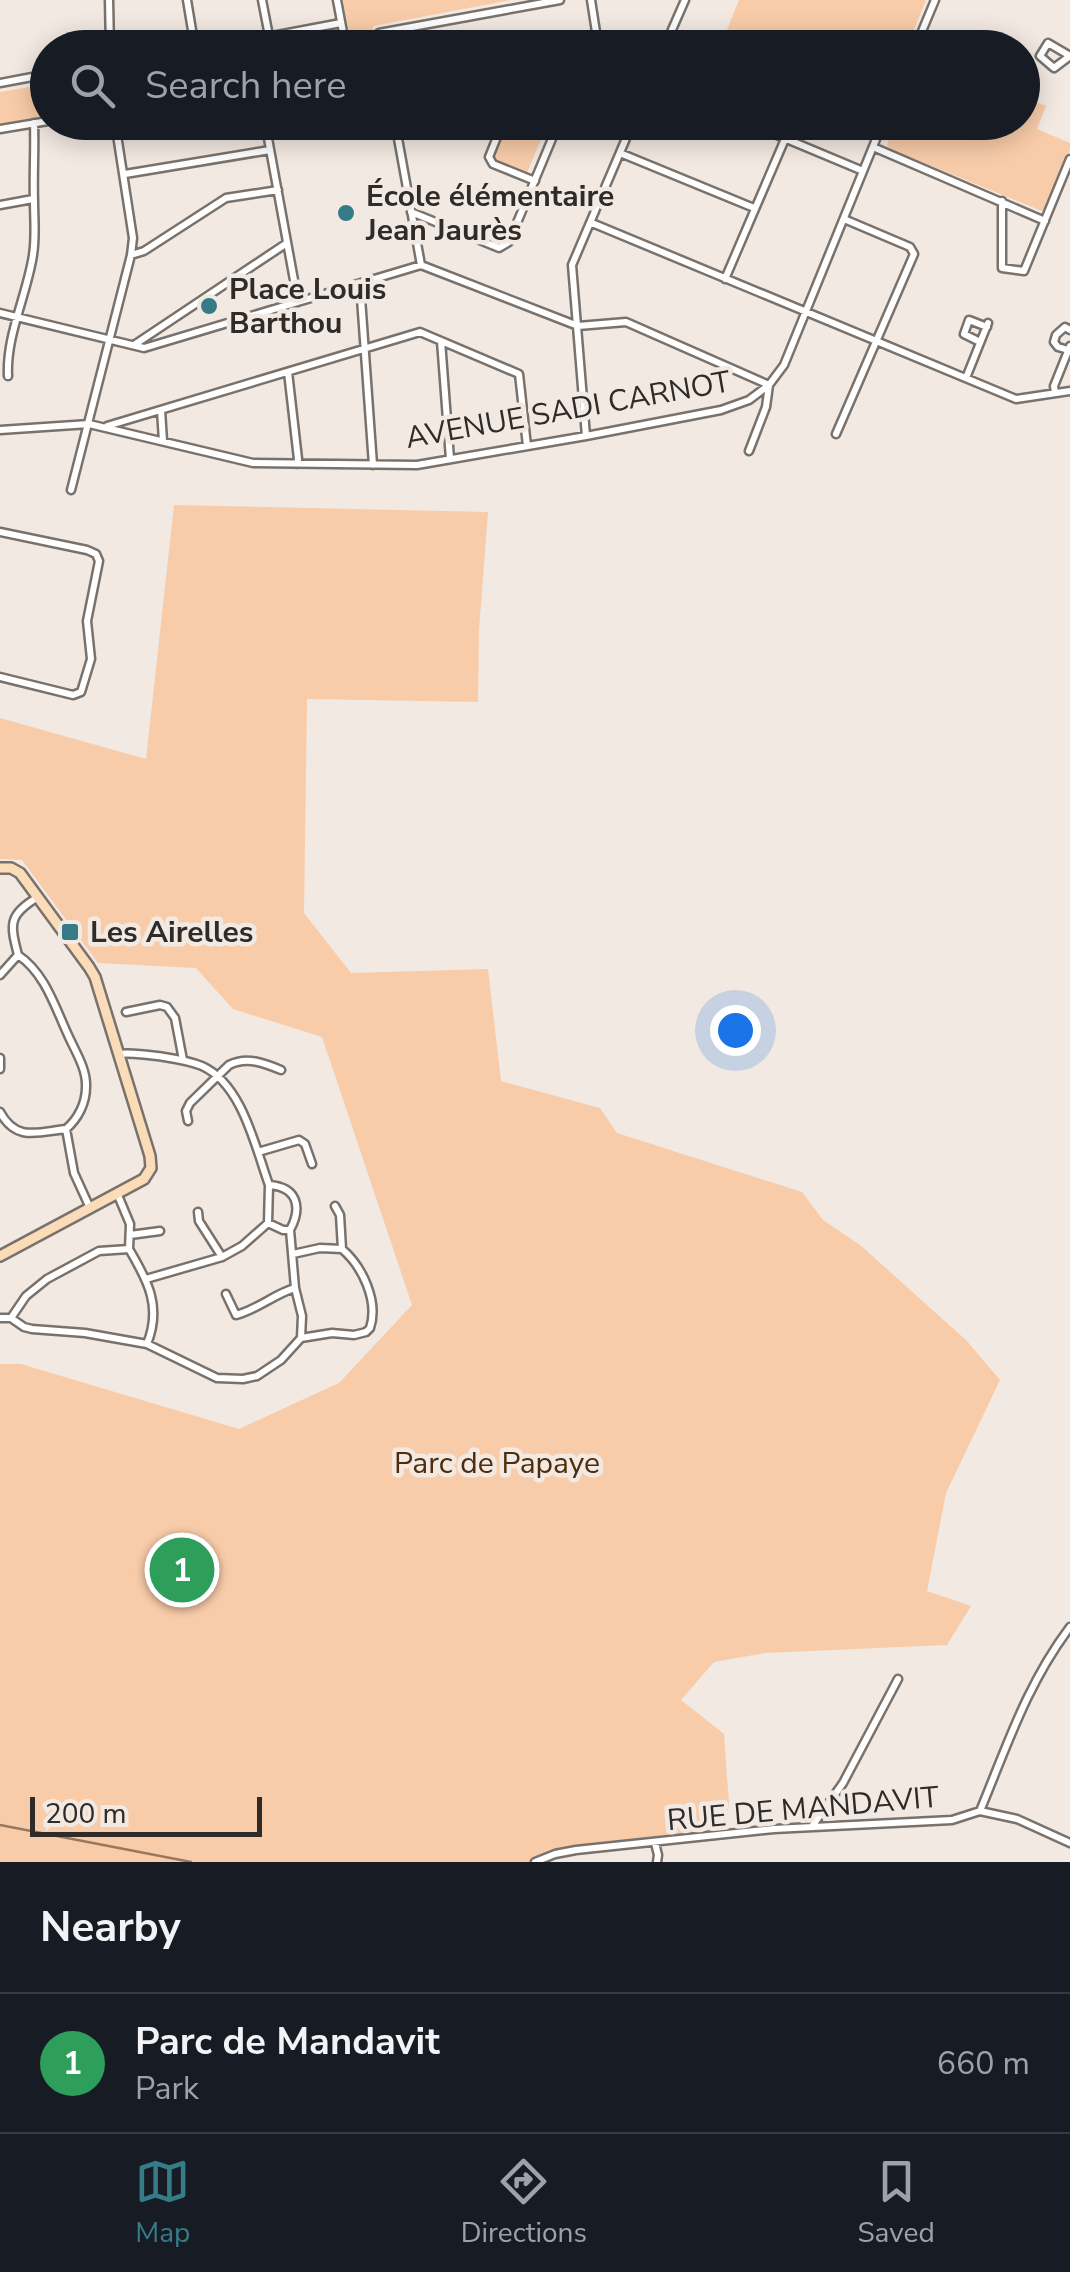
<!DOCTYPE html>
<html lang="en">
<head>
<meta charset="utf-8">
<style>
  body { margin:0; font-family:"Nunito Sans",sans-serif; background:#20242c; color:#f1f3f6 }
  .scale { position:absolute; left:30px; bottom:25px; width:232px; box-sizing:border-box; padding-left:10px; border:5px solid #2f2b29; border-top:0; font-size:28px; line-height:35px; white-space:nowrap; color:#2f2b29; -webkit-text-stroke:8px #f2e9e2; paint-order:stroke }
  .you { position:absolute; left:735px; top:1030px; width:35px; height:35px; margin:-25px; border:8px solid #fff; border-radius:50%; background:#1a73e8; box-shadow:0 0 0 15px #1a73e833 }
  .badge { display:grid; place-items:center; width:65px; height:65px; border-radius:50%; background:#357c87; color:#fff; font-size:32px; font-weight:700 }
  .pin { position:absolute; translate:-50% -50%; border:5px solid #fff; box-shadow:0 2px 10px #0006 }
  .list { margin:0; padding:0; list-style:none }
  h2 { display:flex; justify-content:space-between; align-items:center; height:130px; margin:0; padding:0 40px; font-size:42px }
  h2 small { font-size:32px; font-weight:400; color:#9ea1a6 }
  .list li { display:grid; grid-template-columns:65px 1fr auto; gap:30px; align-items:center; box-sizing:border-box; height:140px; padding:0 40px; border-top:2px solid #363941 }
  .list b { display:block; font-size:38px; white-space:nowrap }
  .list p { margin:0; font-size:32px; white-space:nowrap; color:#9ea1a6 }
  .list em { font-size:32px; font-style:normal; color:#9ea1a6 }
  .icon { flex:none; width:55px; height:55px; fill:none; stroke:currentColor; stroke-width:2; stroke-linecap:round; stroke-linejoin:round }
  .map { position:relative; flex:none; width:1070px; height:1862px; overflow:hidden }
  .search { position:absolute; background:#171b24; box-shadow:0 5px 25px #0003; left:30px; right:30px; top:30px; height:110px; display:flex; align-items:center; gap:25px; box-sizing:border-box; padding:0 35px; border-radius:55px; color:#9ea1a6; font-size:38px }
  .sheet { height:270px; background:#171b24 }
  nav { display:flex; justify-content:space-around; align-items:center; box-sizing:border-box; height:140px; border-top:2px solid #363941; background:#171b24; font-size:28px; color:#9ea1a6 }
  nav a { display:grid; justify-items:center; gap:5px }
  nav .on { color:#357c87 }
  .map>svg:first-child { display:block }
  .green { fill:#f8cca9 }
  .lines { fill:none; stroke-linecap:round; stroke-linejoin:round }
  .stream { stroke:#9a775a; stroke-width:2.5 }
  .street-casing { stroke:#79726c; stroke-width:11 }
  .secondary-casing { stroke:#79726c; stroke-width:14 }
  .street { stroke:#fff; stroke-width:6 }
  .secondary { stroke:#fbdcb8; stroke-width:9 }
  .poi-dot { fill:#357c87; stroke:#f2e9e2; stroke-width:4 }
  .labels { text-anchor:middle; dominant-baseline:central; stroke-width:9; stroke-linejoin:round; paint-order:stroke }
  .poi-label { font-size:30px; font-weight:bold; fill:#2f2b29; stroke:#f2e9e2; text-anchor:start }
  .street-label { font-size:30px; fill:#2f2b29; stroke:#f2e9e2 }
  .park-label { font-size:30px; fill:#4e2c0c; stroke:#f2e9e2 }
</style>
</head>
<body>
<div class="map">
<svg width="1070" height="1862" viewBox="0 0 1070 1862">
  <rect width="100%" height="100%" fill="#f2e9e2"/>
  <path class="green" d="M343 0H511L373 26 376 47 352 48Z
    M739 0H926L907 47H720Z
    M332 32 338 36 340 47H245Z
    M47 84V115L0 124V92Z
    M1023 97 1046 106 1037 129 1070 143V149L1045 209 1042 211 890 149 887 145 895 123H905L927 132 932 123 1022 122Z
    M506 123H548L526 175 493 161 491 158Z
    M174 505 488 512 479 630 478 702 307 699 304 913 351 973 488 969 501 1081 600 1108 617 1133 802 1192 823 1220 860 1245 966 1340 1000 1380 946 1493 927 1591 971 1606 947 1645 765 1653 714 1662 681 1700 724 1734 729 1804 724 1834 576 1850 535 1862H0V1364H21L239 1429 339 1383 412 1305 322 1037 233 1009 196 968 98 963 22 860 0 859V718L146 759Z"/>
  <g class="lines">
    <path class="stream" d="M0 1825 191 1862"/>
    <defs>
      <path id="street" d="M109 0 110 48
        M187 0 195 48
        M262 0 269 36
        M337 0 346 48
        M920 35 949 48
        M1048 43 1070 56 1054 68 1040 56Z
        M207 48 341 23
        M381 48 379 33 560 0
        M589 48 596 32 591 0
        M664 48 685 0
        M915 48 935 0
        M0 83 48 74
        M265 122 298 302
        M395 122 421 265
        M503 122 489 157 493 164 535 181
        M746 122 863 171
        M0 129 48 121
        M873 147 1045 221
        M620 153 754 208
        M125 174 270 150
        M1002 201V268L1024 271 1070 159
        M0 205 33 199
        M411 212 499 248 509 242 559 122
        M592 223 1016 399 1070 391
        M131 255 144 251 226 198 278 190
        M421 265 578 326 626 322 769 385 766 407 749 451
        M725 279 785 139
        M360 284 373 465
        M0 313 144 348 421 265
        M441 341 450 459
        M980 342 964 334 969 320 987 327
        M134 345 287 243
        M1068 350 1058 347 1054 342 1056 335 1065 327 1070 330
        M288 372 298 459 297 464
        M8 376C6 335 27 295 33 255 36 236 34 219 34 201 33 175 35 149 34 123
        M966 378 988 323
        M1055 393 1054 386 1070 346
        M161 410 163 441
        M107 426 420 332 519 374 527 446
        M0 430 89 424 253 463 417 465 586 436 721 410 749 400 769 385 784 365 883 122
        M836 434 914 254 910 247 844 219
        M586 436 572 265 633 122
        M71 490 131 255 133 238 115 122
        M0 532 87 550 96 554 99 561 87 621 91 659 81 692 73 695 0 677
        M38 897C8 915 10 924 18 955 45 973 55 1007 68 1035 75 1051 87 1069 86 1087 86 1103 78 1119 66 1129L74 1173 90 1208
        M0 975 18 955
        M126 1012 160 1005 167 1007 175 1018 183 1060
        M118 1054C133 1052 149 1055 164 1057 177 1059 190 1061 202 1066 242 1084 255 1146 269 1185
        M0 1058V1069
        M0 1112C16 1142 38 1132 66 1129
        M188 1121 186 1111 190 1103 229 1065C247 1056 264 1063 281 1070
        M258 1152 299 1140 305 1144 312 1164
        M335 1206 340 1215 342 1249
        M198 1212 199 1221 222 1257
        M130 1235 160 1231
        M129 1249C148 1281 162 1307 147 1344
        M293 1254 320 1248 342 1249C362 1266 379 1301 370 1328L366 1332 354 1335 332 1333 301 1338
        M146 1279 222 1257 242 1246 268 1223
        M226 1294 236 1315C257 1310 274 1294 295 1288
        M0 1318H11L26 1296 47 1279 99 1251 129 1249 130 1224 117 1193
        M11 1318 24 1327 32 1329 85 1333 147 1344 217 1378 243 1379 257 1376 281 1360 301 1338 302 1316 295 1288 290 1230C302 1208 298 1187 269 1185L268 1223 283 1230H290
        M980 1811C1007 1746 1027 1684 1070 1627
        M813 1825 843 1783 898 1679
        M655 1843 658 1855 657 1862
        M535 1862 555 1854 576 1850 774 1829 952 1820 980 1811 1017 1819 1070 1843"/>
      <path id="secondary" d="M0 868H11L20 873 89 967 95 977 150 1156 151 1168 144 1179 0 1256"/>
    </defs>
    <use href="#street" class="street-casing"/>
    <use href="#secondary" class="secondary-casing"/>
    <use href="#street" class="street"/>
    <use href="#secondary" class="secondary"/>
  </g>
  <g class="poi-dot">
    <circle cx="346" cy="213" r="10"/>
    <circle cx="209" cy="306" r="10"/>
    <rect x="60" y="922" width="20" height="20" rx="5"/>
  </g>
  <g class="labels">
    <g class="poi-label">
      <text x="366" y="196">École élémentaire<tspan x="366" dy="34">Jean Jaurès</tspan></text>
      <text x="229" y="289">Place Louis<tspan x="229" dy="34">Barthou</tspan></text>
      <text x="90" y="932">Les Airelles</text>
    </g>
    <g class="street-label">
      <text transform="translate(568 410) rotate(-10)">AVENUE SADI CARNOT</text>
      <text transform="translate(803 1809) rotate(-5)">RUE DE MANDAVIT</text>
    </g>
    <g class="park-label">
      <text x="497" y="1463">Parc de Papaye</text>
    </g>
  </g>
</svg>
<div class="scale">200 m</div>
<div class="you"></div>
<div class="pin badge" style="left:182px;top:1570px;background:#2e9e5b">1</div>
<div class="search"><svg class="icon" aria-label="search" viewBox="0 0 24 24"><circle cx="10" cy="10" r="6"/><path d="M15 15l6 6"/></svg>Search here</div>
</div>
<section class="sheet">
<h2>Nearby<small></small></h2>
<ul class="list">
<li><span class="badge" style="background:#2e9e5b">1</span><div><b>Parc de Mandavit</b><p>Park</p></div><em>660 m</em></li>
</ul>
</section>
<nav>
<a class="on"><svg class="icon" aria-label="map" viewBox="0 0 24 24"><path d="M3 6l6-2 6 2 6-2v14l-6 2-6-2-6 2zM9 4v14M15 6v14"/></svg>Map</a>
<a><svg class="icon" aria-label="directions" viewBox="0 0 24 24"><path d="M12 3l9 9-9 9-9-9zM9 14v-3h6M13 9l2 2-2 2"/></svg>Directions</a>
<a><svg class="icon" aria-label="saved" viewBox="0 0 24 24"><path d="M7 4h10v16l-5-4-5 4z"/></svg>Saved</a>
</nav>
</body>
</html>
